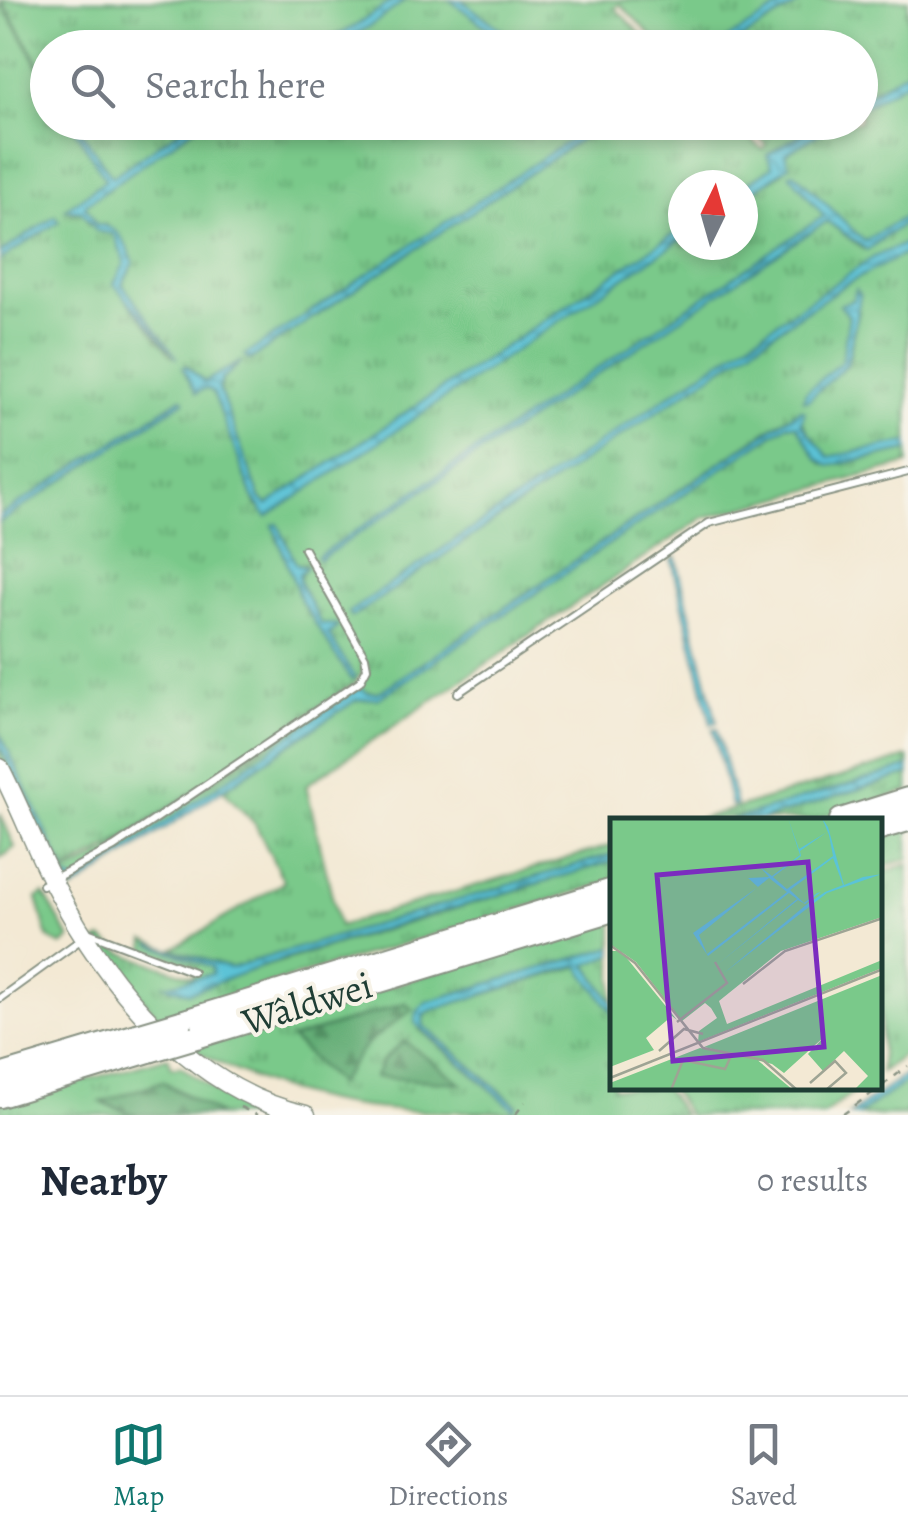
<!DOCTYPE html>
<html lang="en">
<head>
<meta charset="utf-8">
<style>
  body { margin:0; font-family:Alegreya,serif; background:#f6f6f7; color:#1f2937 }
  .compass { position:absolute; left:668px; top:170px; width:90px; height:90px; border-radius:50%; background:#fff; box-shadow:0 5px 15px #0003; rotate:5deg }
  .list { margin:0; padding:0; list-style:none }
  h2 { display:flex; justify-content:space-between; align-items:center; height:130px; margin:0; padding:0 40px; font-size:42px }
  h2 small { font-size:32px; font-weight:400; color:#747a83 }
  .icon { flex:none; width:55px; height:55px; fill:none; stroke:currentColor; stroke-width:2; stroke-linecap:round; stroke-linejoin:round }
  .map { position:relative; flex:none; width:908px; height:1115px; overflow:hidden }
  .search { position:absolute; background:#fff; box-shadow:0 5px 15px #0003; left:30px; right:30px; top:30px; height:110px; display:flex; align-items:center; gap:25px; box-sizing:border-box; padding:0 35px; border-radius:55px; color:#747a83; font-size:38px }
  .sheet { height:280px; background:#fff }
  nav { display:flex; justify-content:space-around; align-items:center; box-sizing:border-box; height:140px; border-top:2px solid #e0e1e3; background:#fff; font-size:28px; color:#747a83 }
  nav a { display:grid; justify-items:center; gap:5px }
  nav .on { color:#0f766e }
  .map>svg:first-child { display:block }
  .grass { fill:url(#grass-tufts); stroke:#4c835f; stroke-width:2.5; fill-rule:evenodd }
  .forest { fill:url(#forest-firs); stroke:#417555; stroke-width:2.5 }
  .water { fill:url(#water-waves); stroke:#3d8086; stroke-width:2.5 }
  .lines { fill:none; stroke-linecap:round; stroke-linejoin:round }
  .lane-casing { stroke:#899384; stroke-width:10 }
  .secondary-casing { stroke:#899384; stroke-width:21 }
  .highway-casing { stroke:#899384; stroke-width:26 }
  .path { stroke:#899384; stroke-width:2.5; stroke-dasharray:8 8; stroke-linecap:butt }
  .lane { stroke:#fff; stroke-width:6 }
  .secondary { stroke:#fff; stroke-width:18 }
  .highway { stroke:#fff; stroke-width:22 }
  .highway-bridge-casing { stroke:#899384; stroke-width:26; stroke-linecap:butt }
  .highway-bridge { stroke:#fff; stroke-width:22 }
  .labels { text-anchor:middle; dominant-baseline:central; stroke-width:8; stroke-linejoin:round; paint-order:stroke }
  .street-label { font-size:38px; fill:#1f3d34; stroke:#f7f3e8 }
  .inset-road { fill:none; stroke:#9ea494; stroke-width:2.5 }
  .view { fill:#7b2cbf; fill-opacity:0.15; stroke:#7b2cbf; stroke-width:5 }
  .inset-edge { fill:none; stroke:#1f3d34; stroke-width:5 }
</style>
</head>
<body>
<div class="map">
<svg width="908" height="1115" viewBox="0 0 908 1115">
  <defs>
    <pattern id="grass-tufts" width="24" height="20" patternUnits="userSpaceOnUse" patternTransform="scale(2.5)"><rect width="24" height="20" fill="#7ac98a"/><path d="M3 7l-1-3M5 7V3M7 7l1-3M15 17l-1-3M17 17v-4M19 17l1-3" fill="none" stroke="#63a472"/></pattern>
    <pattern id="forest-firs" width="22" height="20" patternUnits="userSpaceOnUse" patternTransform="scale(2.5)"><rect width="22" height="20" fill="#63ad76"/><path d="M5 1l3.5 6h-7zM16 11l3.5 6h-7z" fill="#518e62"/></pattern>
    <pattern id="water-waves" width="16" height="10" patternUnits="userSpaceOnUse" patternTransform="scale(2.5)"><rect width="16" height="10" fill="#5bc3d7"/><path d="M0 5q4-4 8 0t8 0" fill="none" stroke="#4ba0af"/></pattern>
  </defs>
  <rect width="100%" height="100%" fill="#f7f3e8"/>
  <filter id="ink" filterUnits="userSpaceOnUse"><feTurbulence type="fractalNoise" baseFrequency=".01" numOctaves="2"/><feDisplacementMap in="SourceGraphic" scale="20" xChannelSelector="R" yChannelSelector="G"/><feConvolveMatrix kernelMatrix="1 2 1 2 8 2 1 2 1" color-interpolation-filters="sRGB"/></filter>
  <filter id="wash" filterUnits="userSpaceOnUse"><feTurbulence type="fractalNoise" baseFrequency=".0048" numOctaves="4" result="noise"/><feDisplacementMap in="SourceGraphic" scale="40" xChannelSelector="R" yChannelSelector="G"/><feGaussianBlur stdDeviation="2.25" result="paint"/><feColorMatrix in="noise" values="0 0 0 0 0 0 0 0 0 0 0 0 0 0 0 0 0 1.4 0 .05"/><feComposite in="paint" operator="in"/></filter>
  <g filter="url(#wash)">
    <rect width="100%" height="100%" fill="#f3e9d4"/>
    <path class="grass" d="M2 0H393L354 27 312 47 48 48 47 77Z
      M405 0H450L513 47 323 48 360 32Z
      M461 0H792L714 48 663 47 620 4 615 8 654 47H525Z
      M805 0H908V70L861 98 860 48H727Z
      M0 2C28 50 47 64 48 122L71 123 106 177 103 184 69 206 71 213 82 211 89 224 114 234 126 263 115 284 173 358 122 284 131 269 128 251 106 225 96 224 85 205 201 123H597L246 355 249 360 605 123H732L763 150 767 145 743 123H819L770 153 772 167 743 187 683 185V228L267 505 260 498 219 389 222 379 242 361 204 382 187 366 183 369 196 392 206 388 213 391 257 507 275 510 683 238V245H743V198L783 172 785 154 837 123 860 122 861 108 908 80V215L864 241 791 173 825 216 317 558 827 221 863 249 908 220V242L835 284 349 612 352 617 846 284 908 252V442L829 457 821 452 800 418H786L378 693 356 691 78 882 65 877 73 890 65 894 58 881 61 877 106 853 363 681 369 668 362 658V673L355 682 115 844 62 873 55 874 0 757V746L64 870 0 733V522L184 401 181 398 0 516V260L59 221 55 216 0 253ZM860 296 848 364 804 400 842 361 849 316 840 305ZM273 525 296 564H305L299 581 321 624 339 625 329 635 354 676 351 679 301 601Z
      M76 123H190L112 177Z
      M788 424 797 425 823 464 837 465 908 450V464L703 518 306 785 339 926 613 845V854L231 968 173 949 284 882 255 824 223 790 356 700 379 698Z
      M908 757V767C839 790 769 820 696 820Z
      M908 774V791L812 820H761Z
      M0 813 15 847 0 859Z
      M908 828V859L881 867 880 836Z
      M613 861V881L158 1017 96 942 102 939 122 953 193 977 196 967 145 950V940L213 967 212 974 170 990 245 972Z
      M908 864V1052L881 1072V873Z
      M44 894 70 939 62 946 48 938 37 898Z
      M613 917V947L426 1002 419 1029 514 1109 517 1105 423 1025V1017L429 1011 580 966 613 1013V1088H664L683 1115C630 1115 575 1112 523 1112 387 1112 311 1115 191 1048ZM405 1003 353 1059 338 1084 293 1038Z
      M613 954V1003L587 965Z
      M168 1057 172 1068 180 1066 251 1115H220L163 1081 106 1105 136 1115H0V1104Z
      M908 1080V1115H858Z
      M670 1088H860L823 1115H688Z"/>
    <path class="forest" d="M405 1003 413 1009 366 1044 338 1084 292 1039Z
      M404 1041 461 1083 375 1077 383 1060Z
      M163 1081 170 1087 220 1115H136L101 1102Z"/>
    <path class="water" d="M393 0H405C380 20 344 48 312 47L354 27Z
      M450 0H461L525 47H513Z
      M792 0H805L727 47H714Z
      M908 70V80L861 108V98Z
      M597 122 605 123 249 360 245 355Z
      M71 123H76L112 177 190 123H201L85 205 96 224C122 228 123 240 134 263L122 284 178 359 114 284 125 263 114 234 97 231 81 211 66 209 106 180Z
      M819 123H837L785 154 789 166 743 198V187L772 167 767 155Z
      M794 172 864 241 908 215V220L867 250 827 221 319 560 317 557 824 216 790 174Z
      M55 216 59 221 0 260 1 253Z
      M683 228V238L267 517 253 497 213 392 206 388 196 393 183 368 186 366 204 382 242 361 222 379 219 389 260 498 267 505Z
      M908 242V252L846 284 352 617 349 612 874 257Z
      M856 290 860 296 847 364 808 400H803L806 392 842 361 849 316 840 305 853 300Z
      M182 398 184 401 0 522V516Z
      M801 409 805 411 801 423 829 457 908 442V450L829 466 817 458 797 425 788 424 379 698 356 700 73 890 65 877 78 882 355 691 361 688 368 693H378Z
      M278 524 296 564 307 567 299 574V581L321 624 339 625 329 635 355 677 351 679 301 601 273 525Z
      M676 557 717 722 711 724 672 560Z
      M717 728 736 805 731 806 713 729Z
      M0 733 64 870 61 871 0 746Z
      M908 767V774L761 820H731Z
      M613 854V861L282 959 188 993 165 985 212 974V967L150 944 231 968Z
      M613 947V954L587 965 613 1003V1013L578 965 429 1011 423 1017V1025L517 1106 514 1109 415 1023 417 1012 426 1002Z
      M908 1073V1080L858 1115H849Z"/>
  </g>
  <g filter="url(#ink)">
    <g class="lines">
      <defs>
        <path id="lane" d="M458 693 709 523 908 472
          M42 885 114 847 360 681 367 668 365 657 304 549
          M0 998 90 933 193 972"/>
        <path id="secondary" d="M0 768C20 807 35 847 55 886 107 986 191 1089 306 1115"/>
        <path id="highway" d="M841 820 908 799
          M880 828 908 820
          M181 1022 613 890
          M196 1037 613 910
          M0 1076 137 1035
          M0 1096 149 1051"/>
      </defs>
      <use href="#lane" class="lane-casing"/>
      <use href="#secondary" class="secondary-casing"/>
      <use href="#highway" class="highway-casing"/>
      <path class="path" d="M882 1086 908 1066
        M240 1107 257 1115
        M515 1115 525 1102
        M842 1115 879 1088"/>
      <use href="#lane" class="lane"/>
      <use href="#secondary" class="secondary"/>
      <use href="#highway" class="highway"/>
      <defs>
        <path id="highway-bridge" d="M137 1035 181 1022
          M149 1051 196 1037"/>
      </defs>
      <use href="#highway-bridge" class="highway-bridge-casing"/>
      <use href="#highway-bridge" class="highway-bridge"/>
    </g>
  </g>
  <g class="labels">
    <g class="street-label">
      <text transform="translate(307 1003) rotate(-17)">Wâldwei</text>
    </g>
  </g>
  <g transform="translate(610 818)">
    <rect width="272" height="272" fill="#f3e9d4"/>
    <path d="M0 0H272V99L171 133 109 183 117 206 272 142V150L88 224 89 213 107 200 101 190 95 185 72 203 26 144 0 126ZM0 133H11L67 202 62 198 36 220 44 232 0 249ZM272 157V272H244L258 258 234 233 213 253 198 236 215 218 174 255 162 246 94 229ZM90 230 145 240 183 272H0V265Z" fill="#7ac98a"/>
    <path d="M178 0 189 31 217 14 190 33 191 38 163 59 177 71 223 38 219 17 212 0 218 9 234 67 253 59 272 56 217 75 114 155 196 87 215 74 233 67 223 40 180 72 194 85 207 75 211 74 195 86 188 82 108 146 187 81 179 75 98 138 83 115 148 69 138 60 159 59 150 49 162 58 190 37ZM159 60 177 74 97 136 89 117Z" fill="#5bc3d7" fill-rule="evenodd"/>
    <path class="inset-road" d="M0 127 25 145 93 230 153 242 187 272M133 166 175 133 273 100M67 204 117 165 105 144M49 233 74 211 93 216M0 260 273 151M200 265 225 243 236 255 216 272M61 272 73 242 115 251 121 238"/>
    <path class="view" d="M198 44 214 229 63 243 47 57Z"/>
    <rect width="272" height="272" class="inset-edge"/>
  </g>
</svg>
<svg class="compass" viewBox="-18 -18 36 36"><path d="M0-13l5 13h-10z" fill="#e53935"/><path d="M0 13l5-13h-10z" fill="#747a83"/></svg>
<div class="search"><svg class="icon" aria-label="search" viewBox="0 0 24 24"><circle cx="10" cy="10" r="6"/><path d="M15 15l6 6"/></svg>Search here</div>
</div>
<section class="sheet">
<h2>Nearby<small>0 results</small></h2>
<ul class="list">
</ul>
</section>
<nav>
<a class="on"><svg class="icon" aria-label="map" viewBox="0 0 24 24"><path d="M3 6l6-2 6 2 6-2v14l-6 2-6-2-6 2zM9 4v14M15 6v14"/></svg>Map</a>
<a><svg class="icon" aria-label="directions" viewBox="0 0 24 24"><path d="M12 3l9 9-9 9-9-9zM9 14v-3h6M13 9l2 2-2 2"/></svg>Directions</a>
<a><svg class="icon" aria-label="saved" viewBox="0 0 24 24"><path d="M7 4h10v16l-5-4-5 4z"/></svg>Saved</a>
</nav>
</body>
</html>
